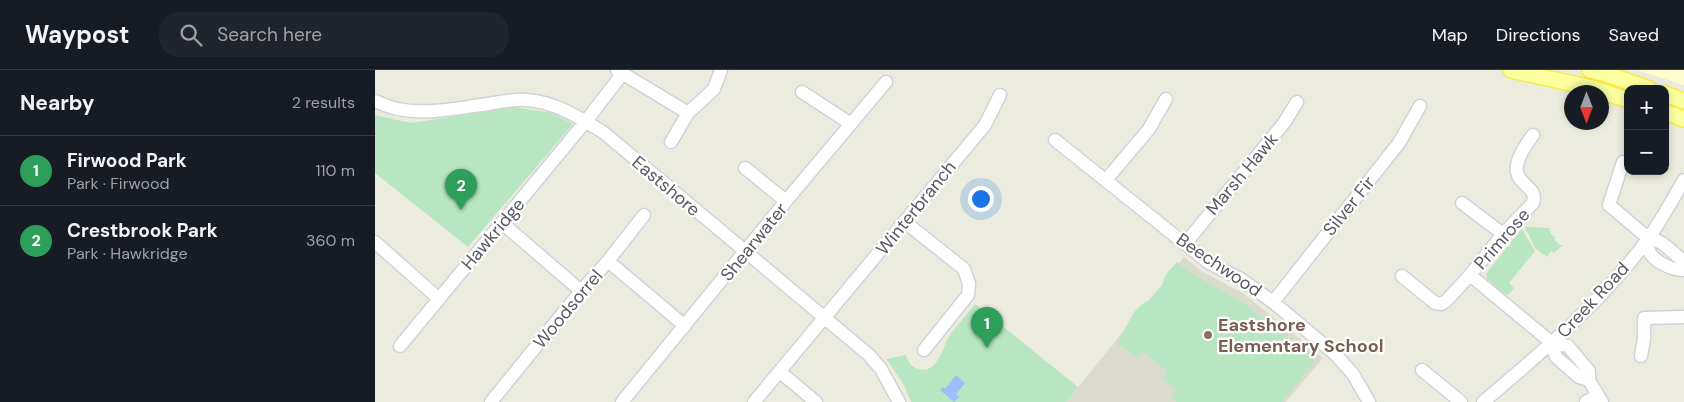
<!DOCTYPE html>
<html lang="en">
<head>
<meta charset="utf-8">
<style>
  body { margin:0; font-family:"DM Sans",sans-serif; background:#20242c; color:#f1f3f6 }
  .controls { position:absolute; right:15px; top:15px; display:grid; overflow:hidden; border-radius:10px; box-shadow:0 2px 8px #0003 }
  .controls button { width:45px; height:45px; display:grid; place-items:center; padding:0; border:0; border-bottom:1px solid #363941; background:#171b24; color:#f1f3f6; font:25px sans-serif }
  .compass { position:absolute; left:1189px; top:15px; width:45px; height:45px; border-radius:50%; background:#171b24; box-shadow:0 2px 8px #0003; rotate:180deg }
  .you { position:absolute; left:605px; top:128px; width:18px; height:18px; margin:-12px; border:4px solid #fff; border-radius:50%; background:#1a73e8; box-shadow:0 0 0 8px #1a73e833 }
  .badge { display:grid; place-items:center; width:32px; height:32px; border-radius:50%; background:#1a73e8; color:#fff; font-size:16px; font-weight:700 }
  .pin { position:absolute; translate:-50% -41px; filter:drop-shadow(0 1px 2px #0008) }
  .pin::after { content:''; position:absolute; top:26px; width:18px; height:15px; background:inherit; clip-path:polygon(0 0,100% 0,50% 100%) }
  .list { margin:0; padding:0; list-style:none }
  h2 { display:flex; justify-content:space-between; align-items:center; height:65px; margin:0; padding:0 20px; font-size:21px }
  h2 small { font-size:16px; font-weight:400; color:#9ea1a6 }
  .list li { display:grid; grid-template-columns:32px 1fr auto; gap:15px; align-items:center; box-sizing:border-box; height:70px; padding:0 20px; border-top:1px solid #363941 }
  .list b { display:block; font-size:19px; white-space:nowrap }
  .list p { margin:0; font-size:16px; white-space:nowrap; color:#9ea1a6 }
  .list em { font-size:16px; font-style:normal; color:#9ea1a6 }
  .icon { flex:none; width:28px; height:28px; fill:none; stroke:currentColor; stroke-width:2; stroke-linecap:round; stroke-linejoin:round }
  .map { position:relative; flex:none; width:1309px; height:332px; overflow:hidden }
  header { display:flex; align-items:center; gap:30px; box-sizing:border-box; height:70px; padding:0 25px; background:#171b24; border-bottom:1px solid #363941 }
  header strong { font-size:24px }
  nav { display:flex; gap:28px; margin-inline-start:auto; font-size:18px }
  .search { width:350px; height:45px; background:#20242c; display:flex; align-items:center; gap:12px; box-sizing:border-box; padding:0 18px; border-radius:20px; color:#9ea1a6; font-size:19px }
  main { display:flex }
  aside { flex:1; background:#171b24 }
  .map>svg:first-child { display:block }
  .commercial { fill:#fffdd0 }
  .education { fill:#dbdbcd }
  .green { fill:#b8e6c1 }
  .water { fill:#9bbfff }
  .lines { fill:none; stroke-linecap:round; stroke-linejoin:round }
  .minor-casing { stroke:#d1d2d9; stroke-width:15 }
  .major-casing { stroke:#f9eb4a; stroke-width:18 }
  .minor { stroke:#fff; stroke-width:12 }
  .major { stroke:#fbffa0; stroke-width:15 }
  .education-dot { fill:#8d6e63; stroke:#fff; stroke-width:2 }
  .labels { text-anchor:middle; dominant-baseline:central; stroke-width:4.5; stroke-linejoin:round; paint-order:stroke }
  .street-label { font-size:18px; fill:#575a60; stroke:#fff }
  .education-label { font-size:18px; font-weight:bold; fill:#785e54; stroke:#fff; text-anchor:start }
</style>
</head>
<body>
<header>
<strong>Waypost</strong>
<div class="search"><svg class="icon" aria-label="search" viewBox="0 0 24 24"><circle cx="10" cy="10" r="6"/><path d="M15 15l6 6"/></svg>Search here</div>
<nav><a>Map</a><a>Directions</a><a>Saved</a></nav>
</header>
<main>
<aside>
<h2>Nearby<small>2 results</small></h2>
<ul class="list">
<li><span class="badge" style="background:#2e9e5b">1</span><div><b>Firwood Park</b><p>Park · Firwood</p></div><em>110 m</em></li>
<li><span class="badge" style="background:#2e9e5b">2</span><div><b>Crestbrook Park</b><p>Park · Hawkridge</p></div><em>360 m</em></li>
</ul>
</aside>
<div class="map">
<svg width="1309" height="332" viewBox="0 0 1309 332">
  <rect width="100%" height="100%" fill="#ececde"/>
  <path class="commercial" d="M1262 0H1309V15Z"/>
  <path class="education" d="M809 187 828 202 869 224 948 288 911 332H691Z"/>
  <path class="green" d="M139 37 177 43 198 54 93 177 0 103V45L36 53Z
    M1150 157 1174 158 1176 164 1180 167 1179 169 1185 175H1188L1179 183 1176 181 1172 187 1160 178Z
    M1147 159 1160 181 1134 213 1139 218 1134 224 1131 225 1112 209 1111 204 1133 176 1134 177 1136 175 1135 173Z
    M802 192C822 209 846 219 868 233 893 250 916 272 940 291L907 332H802L796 327 801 320 787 308 792 301 768 282 762 288 747 276 743 279 745 268 759 242 766 235 776 229 786 217 791 204Z
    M600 234 703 317 691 332H536L528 313 511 289 531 285C533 291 536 297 543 299 563 305 567 277 575 265 583 254 592 244 600 234Z"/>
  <path class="water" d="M581 305 590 313 581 324 584 327 579 332 565 320 568 317 570 319Z"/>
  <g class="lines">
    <defs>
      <path id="minor" d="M242 0 313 43
        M427 22 476 54
        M0 31C7 34 14 37 22 39 52 45 83 38 113 34 125 32 138 29 151 30 181 32 203 47 228 62L494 285 506 299 524 332
        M680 70 834 193 864 208 898 232 961 285 978 304 994 332
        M296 72 313 43 339 19 346 0
        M1248 92 1234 135 1273 168
        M370 98 411 131
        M731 110 774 59 791 29
        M1087 133 1128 164
        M530 152 589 199 594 214 593 225 549 280
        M127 153 206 221
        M1273 168C1273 171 1272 174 1273 177 1275 191 1297 200 1309 200
        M1273 168C1291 171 1295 182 1309 191
        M0 172 64 229
        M810 174 909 53 922 32
        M233 191 310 256
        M1095 205 1177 273
        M1027 206 1060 233 1066 234 1071 231 1095 205 1128 164 1158 133C1163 117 1144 116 1142 102 1140 89 1151 75 1158 65
        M898 232 1024 73 1045 36
        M1177 273 1193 276 1214 301V310L1227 332
        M1177 273 1181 287 1204 307 1214 310
        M25 276 211 51 248 3
        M1266 286 1269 269V248L1309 247
        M1047 300 1086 332
        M405 302 441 332
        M116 332 206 221 233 191 269 145
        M247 332 411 131 511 12
        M379 332 610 55 625 25
        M1108 332C1167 282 1227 232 1273 169 1286 151 1297 130 1309 110
        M1211 332 1223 325"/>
      <path id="major" d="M1136 0 1217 18 1253 30
        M1215 0 1232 4 1274 19
        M1290 24 1309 31
        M1290 42 1309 49"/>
    </defs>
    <use href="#minor" class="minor-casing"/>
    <use href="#major" class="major-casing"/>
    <use href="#minor" class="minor"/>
    <use href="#major" class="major"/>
  </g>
  <circle class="education-dot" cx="833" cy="265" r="5"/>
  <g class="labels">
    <g class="street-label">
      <text transform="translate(867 104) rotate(-50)">Marsh Hawk</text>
      <text transform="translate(291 116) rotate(40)">Eastshore</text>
      <text transform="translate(974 136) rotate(-51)">Silver Fir</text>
      <text transform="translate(541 138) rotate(-51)">Winterbranch</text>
      <text transform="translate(118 164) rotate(-50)">Hawkridge</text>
      <text transform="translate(1127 169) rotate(-49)">Primrose</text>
      <text transform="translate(379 172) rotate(-51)">Shearwater</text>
      <text transform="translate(844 195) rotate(34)">Beechwood</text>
      <text transform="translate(1218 230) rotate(-47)">Creek Road</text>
      <text transform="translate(193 239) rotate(-50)">Woodsorrel</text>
    </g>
    <g class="education-label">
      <text x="843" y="255">Eastshore<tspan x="843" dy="21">Elementary School</tspan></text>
    </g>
  </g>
</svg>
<div class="controls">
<button>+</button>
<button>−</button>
</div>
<svg class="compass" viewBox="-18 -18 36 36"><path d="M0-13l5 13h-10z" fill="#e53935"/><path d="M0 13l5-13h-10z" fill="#9ea1a6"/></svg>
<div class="you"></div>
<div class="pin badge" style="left:612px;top:278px;background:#2e9e5b">1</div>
<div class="pin badge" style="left:86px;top:140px;background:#2e9e5b">2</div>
</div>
</main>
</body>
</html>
